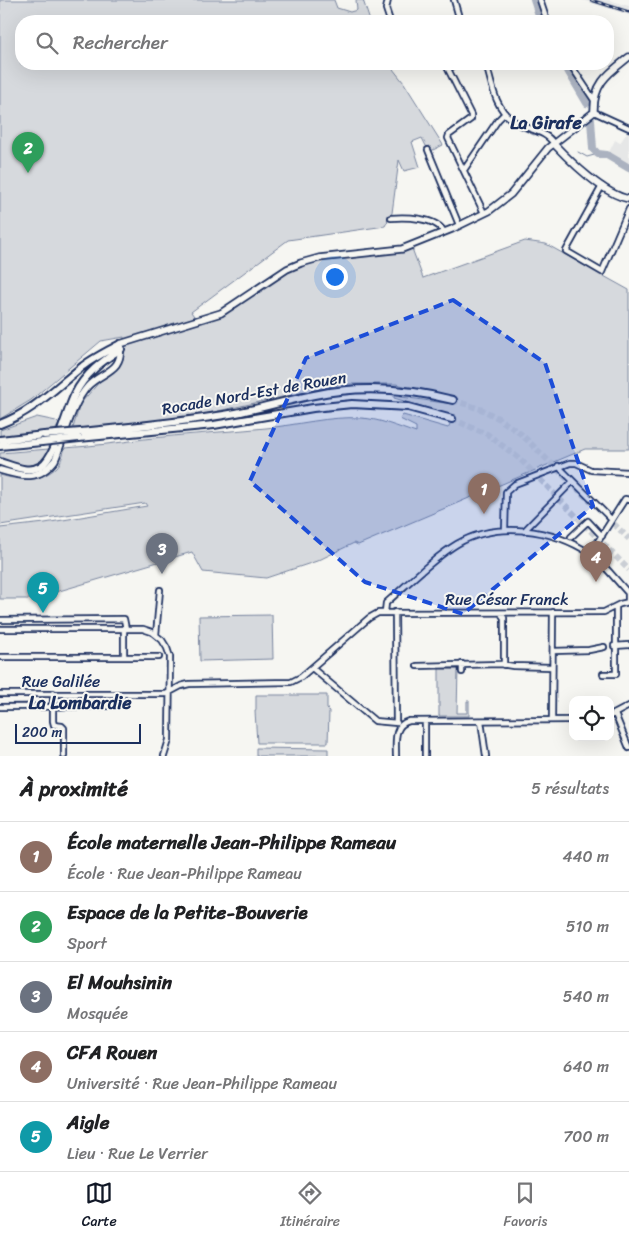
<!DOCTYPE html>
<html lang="fr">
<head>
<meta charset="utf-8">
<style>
  body { margin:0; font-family:Sriracha,sans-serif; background:#f6f6f6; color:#202124 }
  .controls { position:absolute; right:15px; bottom:15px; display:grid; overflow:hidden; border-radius:10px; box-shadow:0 5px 20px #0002 }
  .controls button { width:45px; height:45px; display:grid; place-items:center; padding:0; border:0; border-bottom:1px solid #e0e0e0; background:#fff; color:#202124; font:25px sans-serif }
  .scale { position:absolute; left:15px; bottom:12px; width:126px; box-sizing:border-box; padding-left:5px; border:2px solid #1b2f5e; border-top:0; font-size:14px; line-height:18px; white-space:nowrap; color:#1b2f5e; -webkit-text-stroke:4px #f6f6f2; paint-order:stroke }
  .you { position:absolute; left:334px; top:276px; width:18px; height:18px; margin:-12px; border:4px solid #fff; border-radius:50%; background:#1a73e8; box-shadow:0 0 0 8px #1a73e833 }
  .badge { display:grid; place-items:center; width:32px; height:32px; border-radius:50%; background:#111827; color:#fff; font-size:16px; font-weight:700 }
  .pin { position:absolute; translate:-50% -41px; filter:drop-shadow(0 1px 2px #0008) }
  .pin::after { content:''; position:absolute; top:26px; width:18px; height:15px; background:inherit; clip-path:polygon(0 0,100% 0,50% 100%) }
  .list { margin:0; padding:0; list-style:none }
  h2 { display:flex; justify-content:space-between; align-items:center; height:65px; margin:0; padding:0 20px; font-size:21px }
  h2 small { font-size:16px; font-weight:400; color:#757577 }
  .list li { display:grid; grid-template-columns:32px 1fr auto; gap:15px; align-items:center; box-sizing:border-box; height:70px; padding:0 20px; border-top:1px solid #e0e0e0 }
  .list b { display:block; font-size:19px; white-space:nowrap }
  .list p { margin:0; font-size:16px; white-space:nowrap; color:#757577 }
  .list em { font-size:16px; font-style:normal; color:#757577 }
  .icon { flex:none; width:28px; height:28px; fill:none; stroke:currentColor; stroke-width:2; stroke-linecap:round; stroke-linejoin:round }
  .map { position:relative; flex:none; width:629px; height:756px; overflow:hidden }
  .search { position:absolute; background:#fff; box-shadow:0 5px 20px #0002; left:15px; right:15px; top:15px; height:55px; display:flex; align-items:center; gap:12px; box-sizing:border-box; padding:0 18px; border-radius:20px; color:#757577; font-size:19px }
  .sheet { height:415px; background:#fff }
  nav { display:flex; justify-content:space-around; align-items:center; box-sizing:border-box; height:70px; border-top:1px solid #e0e0e0; background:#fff; font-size:14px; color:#757577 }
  nav a { display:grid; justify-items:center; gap:2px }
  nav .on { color:#111827 }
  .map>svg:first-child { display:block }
  .built { fill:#e6e7e7 }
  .green { fill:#d6d9dd; stroke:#78849e }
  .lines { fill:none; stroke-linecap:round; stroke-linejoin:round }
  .stream { stroke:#717e99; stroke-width:1 }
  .river { stroke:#abb2c0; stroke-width:8 }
  .highway-tunnel { stroke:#caced4; stroke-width:6; stroke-dasharray:6 3; stroke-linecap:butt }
  .minor-casing { stroke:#1b2f5e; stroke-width:8 }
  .major-casing { stroke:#1b2f5e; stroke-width:9 }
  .highway-casing { stroke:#1b2f5e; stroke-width:10 }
  .minor { stroke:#f6f6f2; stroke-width:4.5 }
  .major { stroke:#f6f6f2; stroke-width:5.5 }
  .highway { stroke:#f6f6f2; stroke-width:6 }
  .rail-casing { stroke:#1b2f5e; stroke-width:3 }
  .rail { stroke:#f6f6f2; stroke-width:1; stroke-dasharray:4; stroke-linecap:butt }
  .highway-bridge-casing { stroke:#1b2f5e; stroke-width:10; stroke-linecap:butt }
  .highway-bridge { stroke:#f6f6f2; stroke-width:6 }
  .marked { fill:#1d4ed8; fill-opacity:0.2; stroke:#1d4ed8; stroke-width:4; stroke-dasharray:10 6; stroke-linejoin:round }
  .labels { text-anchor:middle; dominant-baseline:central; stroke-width:4; stroke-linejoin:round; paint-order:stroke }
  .street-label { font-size:16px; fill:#1b2f5e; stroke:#f6f6f2 }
  .neighbourhood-label { font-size:18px; font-weight:bold; fill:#1b2f5e; stroke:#f6f6f2 }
</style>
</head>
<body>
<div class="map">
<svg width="629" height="756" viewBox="0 0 629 756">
  <rect width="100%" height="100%" fill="#f6f6f2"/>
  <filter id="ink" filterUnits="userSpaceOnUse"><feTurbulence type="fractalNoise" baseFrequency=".02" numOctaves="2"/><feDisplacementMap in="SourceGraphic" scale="10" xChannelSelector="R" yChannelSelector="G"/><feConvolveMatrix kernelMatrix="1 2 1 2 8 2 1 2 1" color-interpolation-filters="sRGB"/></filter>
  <g filter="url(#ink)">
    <path class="built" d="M582 0H609L629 6V15Z
      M628 131 629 132V165L608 154 615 140 620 143Z"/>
    <path class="green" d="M0 0H334L337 8 350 12 357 10 356 0H363L370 21H21V64H389L404 83 443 145 429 152 422 138 412 142 420 167 404 171 399 160 392 213 385 226 288 240 191 312 197 320 224 310 295 264 411 246 423 278 525 241 546 244 629 290V449H585L358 545 354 543 317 561 266 578 203 572 192 552 32 599H0V528L45 523 147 506 145 503 0 525V475C20 481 41 482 57 467 61 463 63 454 65 448 92 446 118 443 144 439 185 434 226 432 266 428 298 425 329 416 361 418 380 419 398 427 416 433V427L400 419 403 415 448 428 454 416 394 398V396L452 404 453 398 396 384H342L195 416 113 426 73 428 80 404 124 354V337L101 341 31 400 0 419Z
      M37 417 56 421 59 424 54 432 0 437V430Z
      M49 449 47 454 37 465 21 467 0 460V453Z
      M272 615 273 659 200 661 199 616Z
      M439 668H458L457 713H467V701H469V716H439Z
      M256 695H327V709L329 711 328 743H257L255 711 256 709Z
      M256 748 328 749V756H256Z"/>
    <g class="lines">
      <path class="stream" d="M504 117 510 124 534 135
        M578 152 587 157 598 154"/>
      <path class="river" d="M534 0 541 21
        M564 64 587 103
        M591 120 593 149 598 154 607 155 629 168"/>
      <path class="highway-tunnel" d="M453 400 483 410 498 418 521 434 592 503
        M452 419 487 434 520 459 629 570
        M607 517 629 539"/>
      <defs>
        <path id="minor" d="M388 0 386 9 390 21
          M454 0 460 21
          M540 0 547 21
          M456 64 448 69 471 115V119L449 135 448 138 484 213
          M486 64C492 83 494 106 511 119 524 130 545 129 554 144
          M570 64 594 100
          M594 112 629 128
          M428 150 459 225
          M464 170 498 120 505 113
          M602 186 566 251 602 272 629 209
          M391 218C406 217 436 217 444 232
          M558 466 611 519
          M505 530 506 492 515 484 570 463H576L591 470 629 472
          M524 531 573 481
          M571 537 588 521 602 536
          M590 554 625 499 629 500
          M385 612 386 603C408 584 432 559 457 544 497 521 552 528 591 554 605 565 616 580 628 593V602
          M395 612 396 723
          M502 615 504 618V665
          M0 620 124 619 126 629
          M0 629H143L152 632 162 640 167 648 170 657 169 740 164 756
          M124 629V657
          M156 635 160 590
          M614 646 629 645
          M553 651 589 650 604 647
          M0 657H159
          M462 664V672
          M417 666 501 664 513 666 551 667
          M312 668 375 721 397 723
          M603 674H616V607
          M53 693V721L54 725 62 726 64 728V756
          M0 694H166L181 686 189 684 291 682 301 677 369 618 378 613 604 612 620 604 629 602
          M0 707 107 706 123 695
          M615 714 629 748
          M610 716 629 706
          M552 719 553 612
          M425 721V756
          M481 721 486 756
          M396 756C396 742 393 725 409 721L573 720"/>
        <path id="major" d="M554 144C571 162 605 195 629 199
          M0 470C23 477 39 481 55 460 65 436 71 405 88 386 102 371 124 372 120 344L221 313 287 269 301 263 319 258 402 249 452 229 489 211 511 194 548 148 594 112C593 83 609 73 629 57"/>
        <path id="highway" d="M0 424C34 411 55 388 83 366 95 357 108 351 120 344
          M81 432C133 427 185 422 236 413 262 408 288 400 314 395 361 385 406 388 453 400
          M79 438 214 425 313 408 352 404 408 407 452 419
          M0 440 44 435
          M0 446 42 442
          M0 462C13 466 28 474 41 466 56 457 66 411 75 394 85 374 102 361 121 349"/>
      </defs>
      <use href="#minor" class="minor-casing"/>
      <use href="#major" class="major-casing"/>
      <use href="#highway" class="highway-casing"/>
      <use href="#minor" class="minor"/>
      <use href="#major" class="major"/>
      <use href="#highway" class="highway"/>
      <defs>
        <path id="rail" d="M591 0 629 12"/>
      </defs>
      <use href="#rail" class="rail-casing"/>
      <use href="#rail" class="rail"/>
      <defs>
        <path id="highway-bridge" d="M44 435 81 432
          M42 442 79 438"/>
      </defs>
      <use href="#highway-bridge" class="highway-bridge-casing"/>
      <use href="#highway-bridge" class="highway-bridge"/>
    </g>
  </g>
  <path class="marked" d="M453 300 545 363 593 506 463 614 365 582 250 481 306 358Z"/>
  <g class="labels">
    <g class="street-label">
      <text transform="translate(254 393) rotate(-10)">Rocade Nord-Est de Rouen</text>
      <text x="507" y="599">Rue César Franck</text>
      <text x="61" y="681">Rue Galilée</text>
    </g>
    <g class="neighbourhood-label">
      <text x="546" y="123">La Girafe</text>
      <text x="80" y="703">La Lombardie</text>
    </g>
  </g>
</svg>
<div class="controls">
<button><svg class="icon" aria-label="locate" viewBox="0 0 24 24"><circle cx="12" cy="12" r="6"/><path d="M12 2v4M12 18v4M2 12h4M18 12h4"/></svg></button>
</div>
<div class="scale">200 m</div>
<div class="you"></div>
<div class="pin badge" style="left:484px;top:514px;background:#8d6e63">1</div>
<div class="pin badge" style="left:28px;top:173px;background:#2e9e5b">2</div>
<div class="pin badge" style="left:162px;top:574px;background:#6b7280">3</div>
<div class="pin badge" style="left:596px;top:582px;background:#8d6e63">4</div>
<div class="pin badge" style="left:43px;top:613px;background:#0f9aa8">5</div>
<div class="search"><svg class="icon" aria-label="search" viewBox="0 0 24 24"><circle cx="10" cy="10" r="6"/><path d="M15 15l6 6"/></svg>Rechercher</div>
</div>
<section class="sheet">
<h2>À proximité<small>5 résultats</small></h2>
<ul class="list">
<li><span class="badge" style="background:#8d6e63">1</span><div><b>École maternelle Jean-Philippe Rameau</b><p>École · Rue Jean-Philippe Rameau</p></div><em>440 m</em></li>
<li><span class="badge" style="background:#2e9e5b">2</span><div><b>Espace de la Petite-Bouverie</b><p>Sport</p></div><em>510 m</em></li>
<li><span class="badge" style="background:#6b7280">3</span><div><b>El Mouhsinin</b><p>Mosquée</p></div><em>540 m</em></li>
<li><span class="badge" style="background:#8d6e63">4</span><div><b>CFA Rouen</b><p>Université · Rue Jean-Philippe Rameau</p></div><em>640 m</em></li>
<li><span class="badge" style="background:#0f9aa8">5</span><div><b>Aigle</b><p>Lieu · Rue Le Verrier</p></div><em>700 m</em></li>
</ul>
</section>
<nav>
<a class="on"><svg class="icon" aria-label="map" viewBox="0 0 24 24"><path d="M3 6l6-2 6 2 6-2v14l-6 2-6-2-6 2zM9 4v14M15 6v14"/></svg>Carte</a>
<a><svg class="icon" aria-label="directions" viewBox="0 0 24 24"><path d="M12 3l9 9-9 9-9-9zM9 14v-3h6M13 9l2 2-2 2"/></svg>Itinéraire</a>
<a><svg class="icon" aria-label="saved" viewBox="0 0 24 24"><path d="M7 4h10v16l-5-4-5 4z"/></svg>Favoris</a>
</nav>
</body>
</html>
